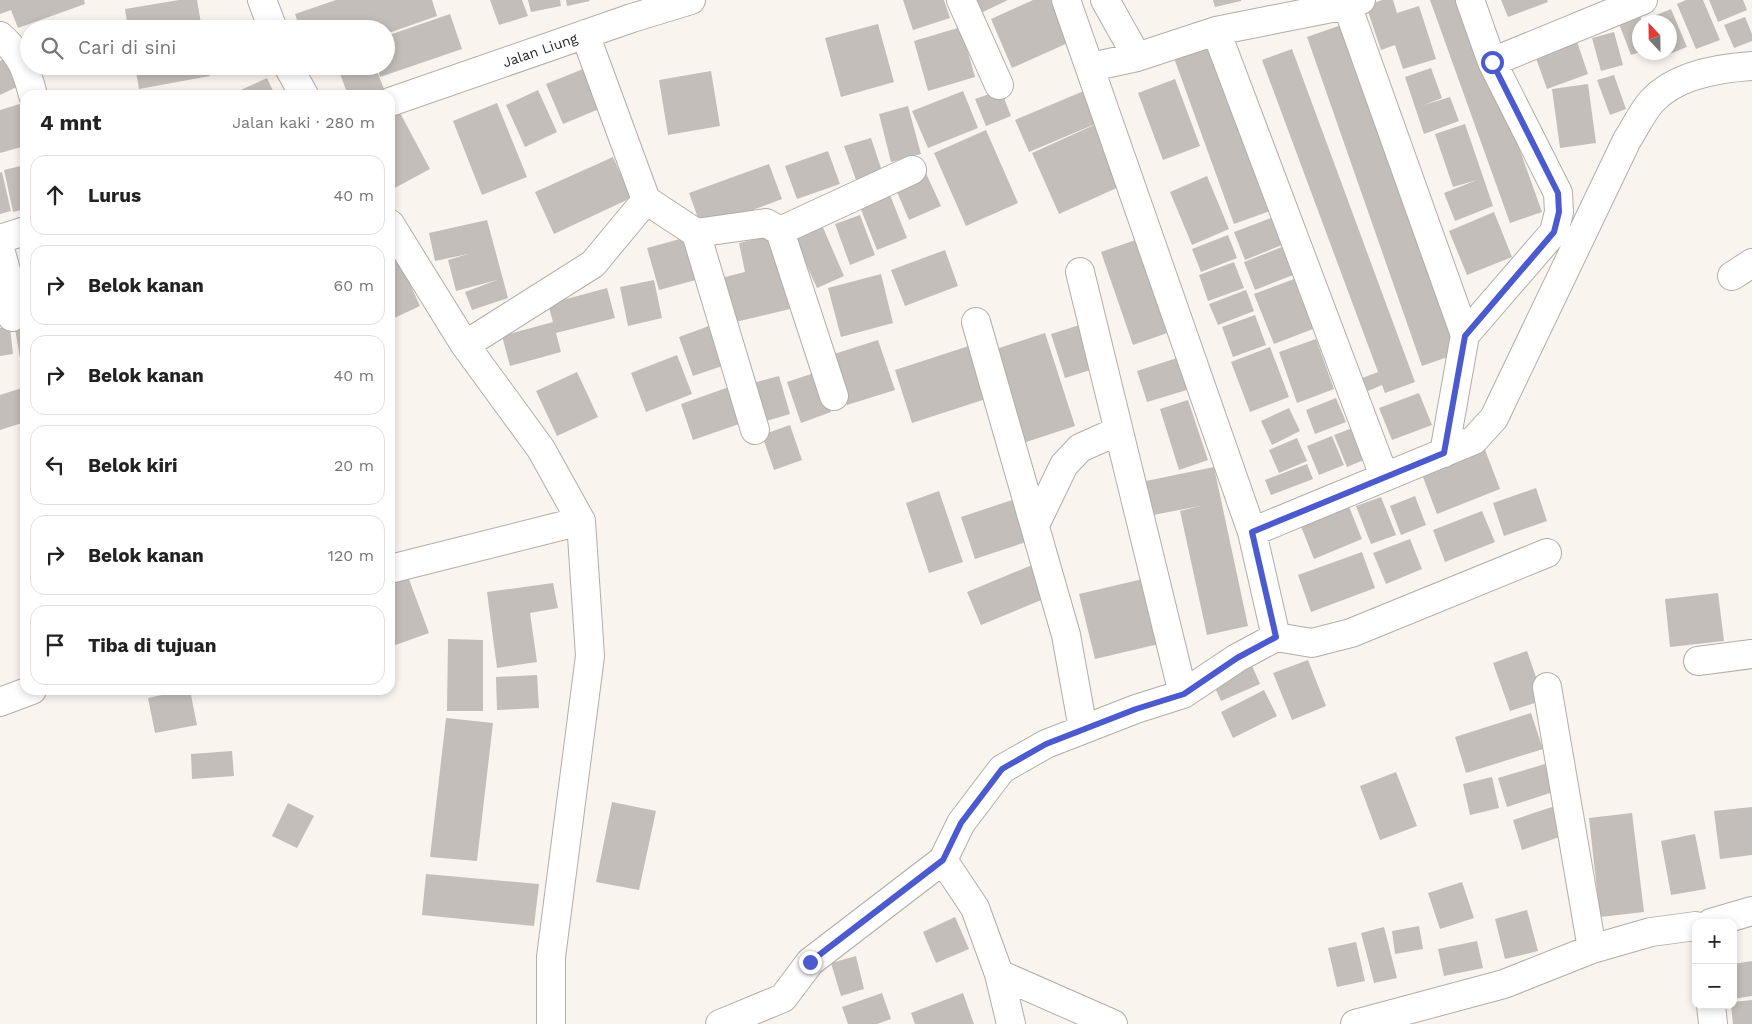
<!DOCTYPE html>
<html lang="id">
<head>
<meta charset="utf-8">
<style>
  body { margin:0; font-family:"Work Sans",sans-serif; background:#f2f2f2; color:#222 }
  .controls { position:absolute; right:15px; bottom:15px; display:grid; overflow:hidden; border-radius:10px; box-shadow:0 2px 8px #0003 }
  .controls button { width:45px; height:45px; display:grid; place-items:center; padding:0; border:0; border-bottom:1px solid #e0e0e0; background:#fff; color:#222; font:25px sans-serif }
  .compass { position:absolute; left:1632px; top:15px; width:45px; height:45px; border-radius:50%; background:#fff; box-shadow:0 2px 8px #0003; rotate:338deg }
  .stop { position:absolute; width:15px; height:15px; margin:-11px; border:4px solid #4c5ad0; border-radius:50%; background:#fff }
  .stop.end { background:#4c5ad0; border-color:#fff; box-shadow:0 1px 5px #0008 }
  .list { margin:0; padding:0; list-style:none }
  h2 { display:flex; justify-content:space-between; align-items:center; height:65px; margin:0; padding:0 20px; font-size:21px }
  h2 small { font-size:16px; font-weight:400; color:#767676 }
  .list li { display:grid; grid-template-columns:32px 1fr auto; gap:15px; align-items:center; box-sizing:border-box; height:80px; margin:0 10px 10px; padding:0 10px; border:1px solid #e0e0e0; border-radius:15px }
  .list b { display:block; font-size:19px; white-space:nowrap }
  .list em { font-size:16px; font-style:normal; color:#767676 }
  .icon { flex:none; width:28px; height:28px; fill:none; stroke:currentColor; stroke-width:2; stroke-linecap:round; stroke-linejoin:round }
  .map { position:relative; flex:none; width:1752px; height:1024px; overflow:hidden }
  .search { position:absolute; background:#fff; box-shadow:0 2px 8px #0003; left:20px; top:20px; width:375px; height:55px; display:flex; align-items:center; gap:12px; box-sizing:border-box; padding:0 18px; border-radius:28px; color:#767676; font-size:19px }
  .panel { position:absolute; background:#fff; box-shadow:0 2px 8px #0003; left:20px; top:90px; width:375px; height:605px; border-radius:15px }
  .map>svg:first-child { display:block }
  .building { fill:#c3beb9 }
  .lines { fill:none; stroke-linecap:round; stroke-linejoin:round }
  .street-casing { stroke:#b2ada9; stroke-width:30 }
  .street { stroke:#fff; stroke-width:28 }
  .route { stroke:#4c5ad0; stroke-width:6 }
  .labels { text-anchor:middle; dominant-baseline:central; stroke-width:4; stroke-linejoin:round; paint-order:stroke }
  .street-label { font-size:14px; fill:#2a2826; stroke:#fff }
</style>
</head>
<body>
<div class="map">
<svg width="1752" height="1024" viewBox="0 0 1752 1024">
  <rect width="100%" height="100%" fill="#faf4ef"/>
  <path class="building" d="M0 0H84L85 4 18 28 11 10 0 14Z
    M179 0H197L202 29H128L125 9Z
    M336 0H432L437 16 386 34V29H300L295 14Z
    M490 0H522L528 16 499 25Z
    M528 0H560L561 6 531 12Z
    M566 0H589L590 1 567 6Z
    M903 0H944L950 18 913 30Z
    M975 0H1008L981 13Z
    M1033 0H1052L1070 42 1012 68 991 19Z
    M1213 0H1241V1L1215 7Z
    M1382 0H1393L1397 13 1419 6 1436 59 1403 69 1395 45 1381 50 1366 6Z
    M1430 0H1466L1542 212 1510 223Z
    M1501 0H1547L1548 2 1508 17Z
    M1686 0H1703L1720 40 1696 49 1677 4Z
    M1709 0H1743L1747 10 1718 22Z
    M1637 7 1642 22H1640V52L1631 55 1616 16Z
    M1671 9 1687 47 1667 55 1666 52H1670V22H1654L1651 17Z
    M450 14 462 49 380 77 377 66H386V36Z
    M1745 17 1752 34V41L1734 48 1724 25Z
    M878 24 894 82 841 97 825 38Z
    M1344 24 1459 353 1422 366 1307 37Z
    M961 27 975 77 928 91 914 41Z
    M1614 32 1623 65 1601 71 1592 38Z
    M1574 33 1588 74 1547 89 1532 47Z
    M1206 35 1270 211 1234 224 1170 47Z
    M1292 49 1415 382 1385 393 1382 385 1368 391 1362 378 1378 372 1262 60Z
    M13 54 27 82 0 95V61Z
    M135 66H208L210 76 139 89Z
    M337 66H375L384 89 367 95H348Z
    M1431 68 1442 98 1424 105 1450 97 1459 121 1424 134 1405 77Z
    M583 69 599 109 563 124 546 84Z
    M711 71 720 126 668 135 659 80Z
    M1614 75 1626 109 1610 115 1597 80Z
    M267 78 275 95H231L243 89Z
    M1175 79 1200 146 1163 160 1138 93Z
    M1588 84 1596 143 1560 148 1552 89Z
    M538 90 557 132 525 147 506 105Z
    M1001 90 1011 116 986 126 975 99Z
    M1086 90 1100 122 1029 152 1015 120Z
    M963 91 978 128 928 148 912 111Z
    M23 103 25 146 0 153V110Z
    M497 103 527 177 482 195 453 121Z
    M908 106 921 154 891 162 879 114Z
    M399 111 430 169 391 190 390 116Z
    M1465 124 1493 206 1455 221 1444 193 1477 180 1453 187 1435 134Z
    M1094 125 1121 186 1059 214 1032 153Z
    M986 130 1018 203 966 226 934 153Z
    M871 138 882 171 856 180 844 146Z
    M828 151 840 184 797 199 785 166Z
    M613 157 631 198 554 234 535 192Z
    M769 164 782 199 702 229 689 193Z
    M25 165V209L13 212 4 170Z
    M925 171 941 206 909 220 894 185Z
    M2 172 11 211 0 214V173Z
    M1207 176 1229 229 1192 245 1170 192Z
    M890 195 907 238 877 250 860 207Z
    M1494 212 1512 257 1467 275 1449 231Z
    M860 215 875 255 850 265 835 224Z
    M1271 218 1282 245 1245 260 1234 232Z
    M487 220 508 298 472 310 465 292 497 280 456 291 448 260 468 254 435 261 429 233Z
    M821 223 844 276 817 288 793 235Z
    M774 235 790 309 727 324 717 279 745 272 739 243Z
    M1228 235 1237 258 1201 272 1192 249Z
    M691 236 703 278 659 290 647 248Z
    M1144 237 1176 330 1133 345 1101 252Z
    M392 244 420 306 390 320V245Z
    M1282 247 1293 275 1255 290 1244 262Z
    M945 250 958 286 905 306 891 270Z
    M1234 262 1244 288 1208 301 1199 275Z
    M881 274 893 323 841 337 828 288Z
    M1294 279 1313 329 1274 344 1254 294Z
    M654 280 662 318 628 326 620 287Z
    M607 288 615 318 556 333 561 352 510 366 502 336 553 322 548 304Z
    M1246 290 1254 311 1218 325 1209 304Z
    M1255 315 1266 345 1233 357 1222 327Z
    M717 323 731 363 693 376 679 337Z
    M1086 323 1100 367 1065 378 1051 334Z
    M10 327 13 354 0 356V328Z
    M25 327V375H23L15 329Z
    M1045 333 1075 426 1020 444 990 351Z
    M1316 339 1334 389 1297 403 1279 352Z
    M878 340 895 390 847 405 831 355Z
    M978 343 995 396 912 423 895 370Z
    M1270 347 1289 397 1250 412 1231 362Z
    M677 355 692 394 646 412 631 373Z
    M1180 357 1190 389 1147 402 1137 371Z
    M577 372 598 417 557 436 536 391Z
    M817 372 831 412 801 423 787 382Z
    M779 376 790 414 756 424 745 385Z
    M25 387V422L0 430V395Z
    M729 387 742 423 693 440 681 404Z
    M1419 393 1432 425 1392 440 1379 408Z
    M1336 398 1346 422 1315 434 1306 410Z
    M1188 400 1208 460 1179 470 1160 409Z
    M1289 408 1300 431 1272 445 1261 421Z
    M790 425 802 460 774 470 762 435Z
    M1358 426 1371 457 1347 467 1334 435Z
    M1332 436 1344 465 1319 475 1307 446Z
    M1297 438 1307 461 1279 473 1269 450Z
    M1484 447 1500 489 1437 514 1421 472Z
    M1307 464 1313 479 1271 495 1265 480Z
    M1214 467 1248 626 1207 635 1180 511 1200 506 1153 515 1146 481Z
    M1536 488 1547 521 1504 536 1493 503Z
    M939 491 963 562 929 573 906 503Z
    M1415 496 1426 525 1401 535 1390 506Z
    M1381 497 1396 535 1371 544 1356 506Z
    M1018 498 1032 540 975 559 961 517Z
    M1348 504 1362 539 1314 559 1300 524Z
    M1482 511 1495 542 1445 562 1433 530Z
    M1410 539 1422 569 1386 584 1373 553Z
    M1362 552 1375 588 1311 612 1298 575Z
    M1032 565 1046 598 981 625 967 592Z
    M407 574 429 633 390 647V581Z
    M1147 578 1163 643 1095 659 1079 594Z
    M553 583 558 608 530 613 537 662 497 668 487 592Z
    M1718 593 1724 641 1670 647 1665 599Z
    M448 639 483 640V711H447Z
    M1527 651 1544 700 1510 711 1493 663Z
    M1308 660 1326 706 1292 720 1273 673Z
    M1250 661 1260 684 1221 701 1211 679Z
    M537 675 539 708 497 710 496 677Z
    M185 690H190L197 725 155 733 148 698Z
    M1264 690 1277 716 1233 738 1221 712Z
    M1531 713 1543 749 1466 773 1455 737Z
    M446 718 493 723 477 861 430 857Z
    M232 751 234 776 192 779 191 754Z
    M1545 764 1553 792 1507 807 1498 778Z
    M1396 772 1417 826 1380 840 1360 786Z
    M1492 777 1499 808 1470 815 1463 784Z
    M612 802 656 811 639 890 596 882Z
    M288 803 314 816 297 848 272 836Z
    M1558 805 1568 834 1522 850 1513 820Z
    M1752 807V855L1720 859 1714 811Z
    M1632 813 1644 912 1600 917 1589 818Z
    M1695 834 1706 889 1671 895 1661 841Z
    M426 874 539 884 534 926 422 915Z
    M1462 882 1474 918 1440 929 1428 893Z
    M1527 910 1538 951 1505 959 1495 919Z
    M955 917 969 949 936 963 923 932Z
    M1419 926 1423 949 1395 954 1392 931Z
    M1384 927 1397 978 1374 983 1361 933Z
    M1477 941 1483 968 1444 976 1438 949Z
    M1356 942 1365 981 1337 987 1328 948Z
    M856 956 864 989 841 996 831 963Z
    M1752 961V996L1733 999V964Z
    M882 993 891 1019 877 1024H848L842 1007Z
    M963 993 974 1024H915L911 1013Z
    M1752 1000V1024H1733L1731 1005H1733V1002Z"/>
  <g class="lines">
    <defs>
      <path id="street" d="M262 0 273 29
        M961 0 999 85
        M1066 0 1252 532 1276 637
        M1105 0 1137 57
        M1347 5 1465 335 1444 453
        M1216 31 1384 476
        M585 34 646 200
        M0 36C21 55 26 68 33 95
        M1492 62 1643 0
        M288 66 304 95
        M1091 67 1137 57 1216 31 1347 5 1361 0
        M390 102 632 18 691 0
        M390 224 465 345 541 449 581 521 390 569
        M780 231 912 170
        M696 233 766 223 780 231 834 396
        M0 239 25 231
        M0 249 7 274 12 317
        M1080 272 1183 694
        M1732 276 1752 263
        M976 322 1066 635 1083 729
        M1465 335 1554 232 1559 212 1558 193 1492 62 1470 0
        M465 345 593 264 646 200 696 233 755 430
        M1035 525 1064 465 1080 448 1118 431
        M1252 532 1474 440 1494 418 1627 140C1635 128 1642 112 1652 101 1676 75 1719 68 1752 66
        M1698 661 1752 654
        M1547 687 1592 949
        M0 702 32 690
        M1711 923 1752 911
        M999 974 1113 1024
        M1711 1005 1713 1024
        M551 1024V957L590 656 581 521
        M720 1024 783 998 810 962 943 860
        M1011 1024 999 974 975 908 943 860 961 823 1002 769 1046 744 1136 709 1183 694 1237 658 1276 637 1312 643 1351 633 1547 553
        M1355 1024 1504 984 1592 949 1651 932 1696 926"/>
    </defs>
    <use href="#street" class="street-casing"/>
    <use href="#street" class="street"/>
  </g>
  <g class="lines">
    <path class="route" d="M810 962 943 860 961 823 1002 769 1046 744 1136 709 1184 694 1237 658 1276 637 1252 532 1444 453 1465 336 1554 232 1559 212 1558 193 1492 62"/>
  </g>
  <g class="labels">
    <g class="street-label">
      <text transform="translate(540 50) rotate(-19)">Jalan Liung</text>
    </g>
  </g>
</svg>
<div class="controls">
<button>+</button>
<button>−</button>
</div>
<svg class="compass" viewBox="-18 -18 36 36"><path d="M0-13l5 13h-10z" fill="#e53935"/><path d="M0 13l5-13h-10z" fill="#767676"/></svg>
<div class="stop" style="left:1492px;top:62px"></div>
<div class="stop end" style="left:810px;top:962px"></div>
<div class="search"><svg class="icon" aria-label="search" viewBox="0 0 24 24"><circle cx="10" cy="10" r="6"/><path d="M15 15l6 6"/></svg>Cari di sini</div>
<section class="panel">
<h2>4 mnt<small>Jalan kaki · 280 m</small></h2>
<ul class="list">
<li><svg class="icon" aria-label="ahead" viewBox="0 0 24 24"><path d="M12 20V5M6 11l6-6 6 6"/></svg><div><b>Lurus</b></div><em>40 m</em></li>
<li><svg class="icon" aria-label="right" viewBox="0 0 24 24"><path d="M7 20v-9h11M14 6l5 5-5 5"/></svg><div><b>Belok kanan</b></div><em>60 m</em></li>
<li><svg class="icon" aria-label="right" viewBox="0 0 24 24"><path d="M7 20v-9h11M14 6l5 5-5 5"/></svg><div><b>Belok kanan</b></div><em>40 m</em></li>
<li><svg class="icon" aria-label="left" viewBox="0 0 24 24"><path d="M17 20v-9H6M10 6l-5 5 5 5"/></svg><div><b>Belok kiri</b></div><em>20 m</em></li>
<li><svg class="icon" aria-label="right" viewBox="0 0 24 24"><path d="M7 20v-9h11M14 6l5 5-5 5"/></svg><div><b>Belok kanan</b></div><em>120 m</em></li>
<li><svg class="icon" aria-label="arrive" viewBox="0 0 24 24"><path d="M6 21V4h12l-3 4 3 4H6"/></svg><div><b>Tiba di tujuan</b></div></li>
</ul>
</section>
</div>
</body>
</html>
